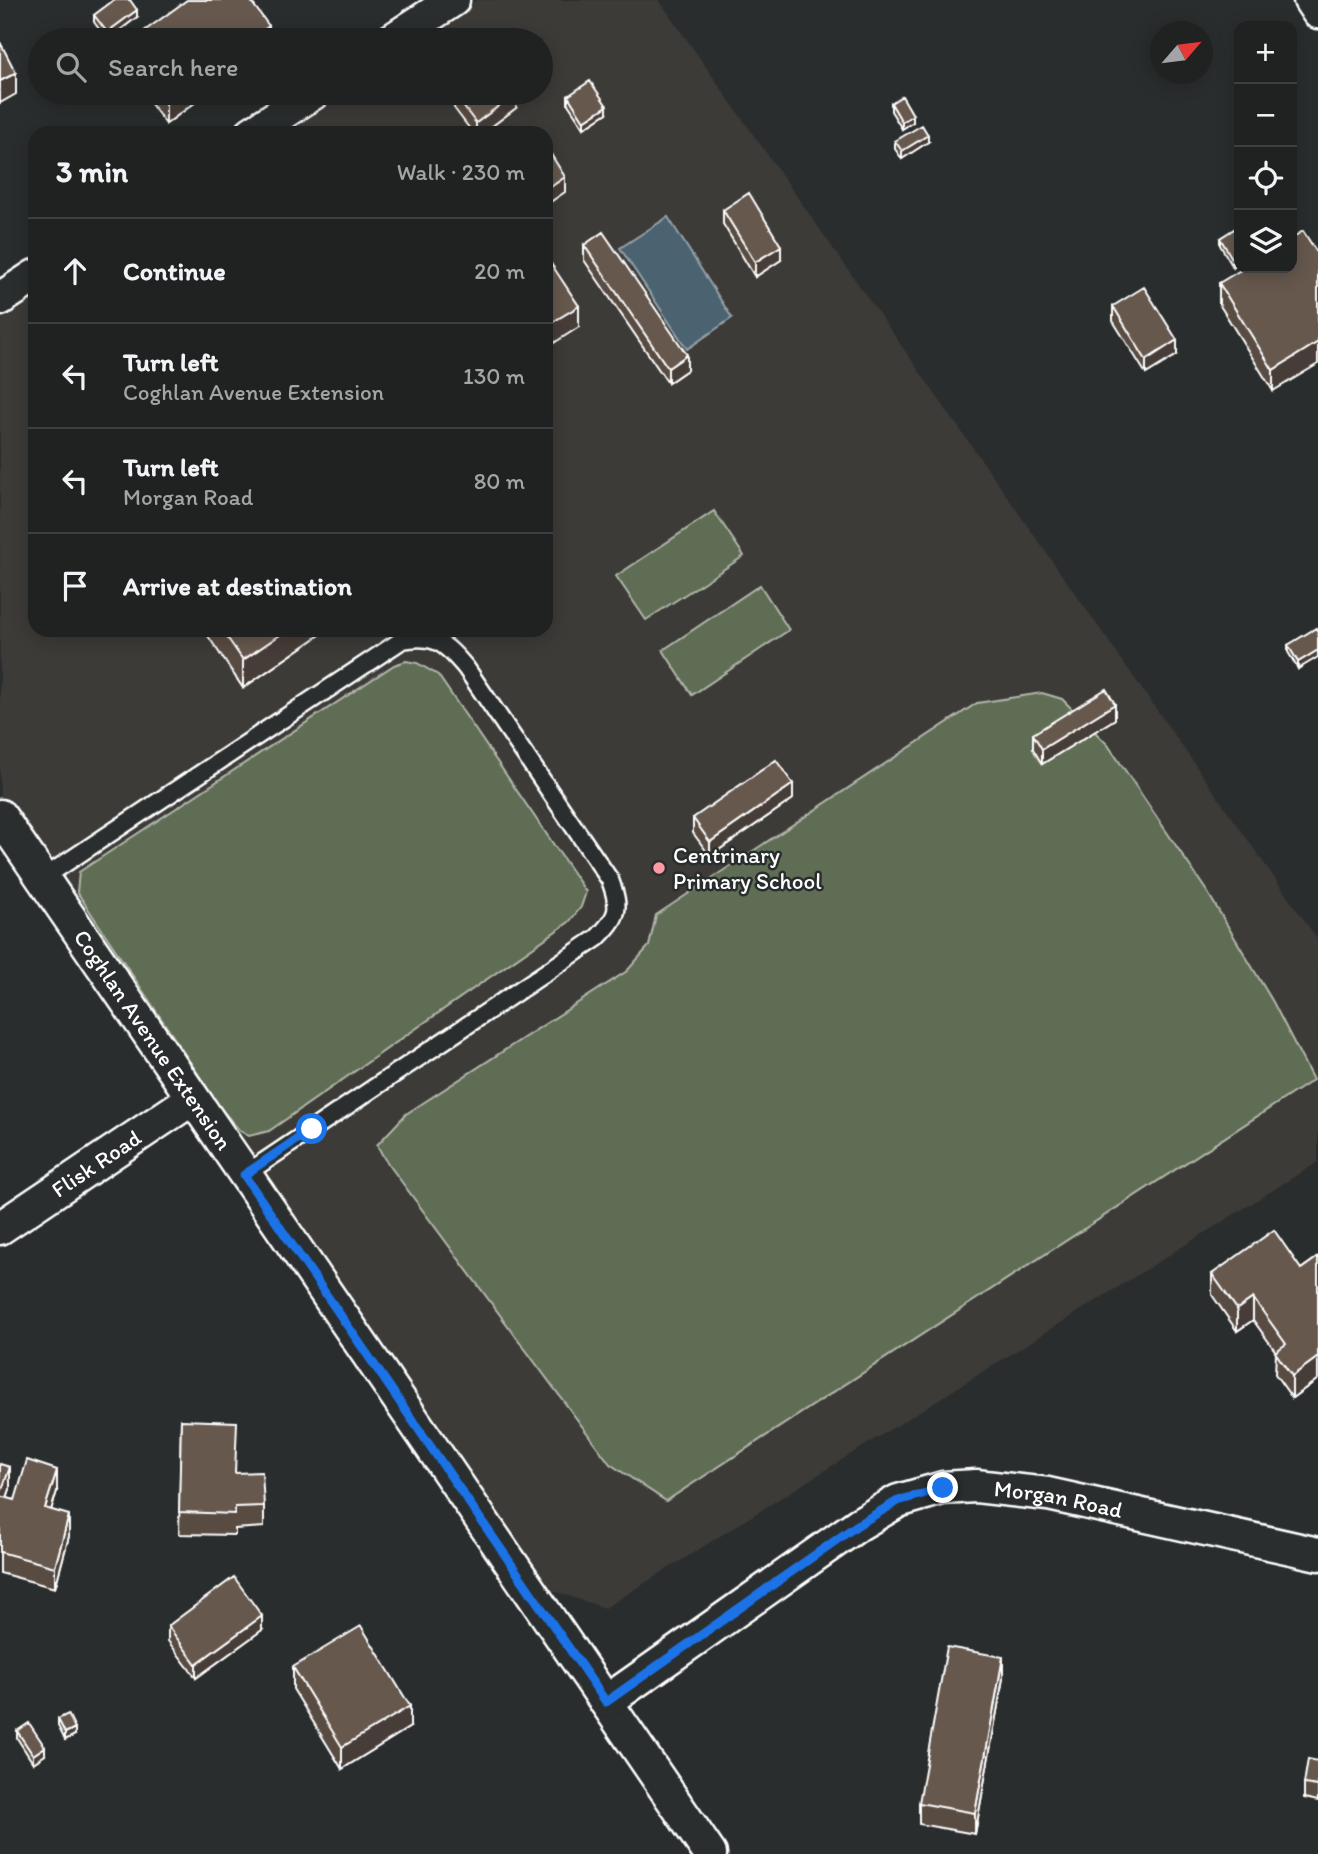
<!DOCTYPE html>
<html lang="en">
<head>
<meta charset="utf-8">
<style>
  body { margin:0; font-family:Itim,sans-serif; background:#282a2a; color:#f1f3f6 }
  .controls { position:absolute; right:21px; top:21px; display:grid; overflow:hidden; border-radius:14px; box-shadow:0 4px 18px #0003 }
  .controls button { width:63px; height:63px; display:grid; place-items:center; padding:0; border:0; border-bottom:2px solid #3d3f40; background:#202222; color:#f1f3f6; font:35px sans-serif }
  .compass { position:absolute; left:1150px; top:21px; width:63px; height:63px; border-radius:50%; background:#202222; box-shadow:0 4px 18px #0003; rotate:62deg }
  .stop { position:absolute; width:21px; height:21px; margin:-16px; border:5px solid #1a73e8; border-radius:50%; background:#fff }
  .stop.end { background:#1a73e8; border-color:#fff; box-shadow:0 2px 7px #0008 }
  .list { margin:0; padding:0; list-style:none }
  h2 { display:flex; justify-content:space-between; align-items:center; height:91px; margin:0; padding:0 28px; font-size:30px }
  h2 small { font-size:23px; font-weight:400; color:#a2a4a5 }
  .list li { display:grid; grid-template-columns:46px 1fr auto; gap:21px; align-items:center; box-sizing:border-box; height:105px; padding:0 28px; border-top:2px solid #3d3f40 }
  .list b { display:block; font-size:26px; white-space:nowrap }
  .list p { margin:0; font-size:23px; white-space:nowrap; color:#a2a4a5 }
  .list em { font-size:23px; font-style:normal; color:#a2a4a5 }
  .icon { flex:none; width:38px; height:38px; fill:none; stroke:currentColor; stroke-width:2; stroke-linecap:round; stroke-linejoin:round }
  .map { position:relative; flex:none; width:1318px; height:1854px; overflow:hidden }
  .search { position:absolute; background:#202222; box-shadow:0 4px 18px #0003; left:28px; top:28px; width:525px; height:77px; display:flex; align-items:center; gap:18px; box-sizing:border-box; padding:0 24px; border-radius:38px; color:#a2a4a5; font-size:26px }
  .panel { position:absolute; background:#202222; box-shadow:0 4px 18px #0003; left:28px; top:126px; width:525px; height:511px; border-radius:21px }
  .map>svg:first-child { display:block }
  .built { fill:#3c3a38 }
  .green { fill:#616d54; stroke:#b0b6aa; stroke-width:2 }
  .water { fill:#4b626f; stroke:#93a1a9; stroke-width:2 }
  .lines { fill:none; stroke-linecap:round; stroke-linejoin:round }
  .lane-casing { stroke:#fff; stroke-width:21 }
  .street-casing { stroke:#fff; stroke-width:37 }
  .lane { stroke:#2a2d2e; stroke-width:16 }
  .street { stroke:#2a2d2e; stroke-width:32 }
  .wall { fill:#584c43; stroke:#fff; stroke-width:2 }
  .shaded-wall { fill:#473e37; stroke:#fff; stroke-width:2 }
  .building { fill:#66584e; stroke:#fff; stroke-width:2 }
  .route { stroke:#1a73e8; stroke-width:9 }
  .poi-dot { fill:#ff9aa2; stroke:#2a2d2e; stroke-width:2.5 }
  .labels { text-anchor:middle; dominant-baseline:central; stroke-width:5; stroke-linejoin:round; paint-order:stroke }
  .poi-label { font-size:23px; fill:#fff; stroke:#2a2d2e; text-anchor:start }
  .street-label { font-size:23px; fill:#fff; stroke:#2a2d2e }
</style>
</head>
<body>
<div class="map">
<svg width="1318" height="1854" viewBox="0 0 1318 1854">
  <rect width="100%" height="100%" fill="#2a2d2e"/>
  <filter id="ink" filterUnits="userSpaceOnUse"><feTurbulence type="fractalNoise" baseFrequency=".0143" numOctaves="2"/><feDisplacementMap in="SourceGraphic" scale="14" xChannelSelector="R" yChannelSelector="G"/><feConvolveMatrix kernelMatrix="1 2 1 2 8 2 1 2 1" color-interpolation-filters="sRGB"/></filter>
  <g filter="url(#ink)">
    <path class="built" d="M477 0H659L1318 940V1162L605 1608 551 1590 0 795V312L35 289V630H546V133H273L335 93H541V40H415Z"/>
    <path class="green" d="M714 511 744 556 646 620 616 576Z
      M760 585 789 630 692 695 663 650Z
      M406 661 417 663 438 675 586 892 581 907 569 922 269 1131 249 1136 240 1131 222 1110 77 892 79 872 394 665Z
      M1042 693 1062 699 1108 745 1208 893 1273 1002 1313 1080 666 1501 610 1464 384 1158 377 1145 406 1114 627 971 649 946 656 915 977 703Z"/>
    <path class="water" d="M668 217 732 318 687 349 620 248Z"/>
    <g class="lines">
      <defs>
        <path id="lane" d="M43 878 402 640C435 634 445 643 466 668L610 880C621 909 619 916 597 938L244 1175"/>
        <g id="street">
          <path d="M1310 0 1318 12"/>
          <path d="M392 40 453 0"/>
          <path d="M252 133 313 93"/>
          <path d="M0 299 35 276"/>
          <path id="s1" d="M0 816 710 1854"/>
          <path id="s2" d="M0 1228 192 1099"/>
          <path id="s3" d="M606 1702 859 1524 898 1501 943 1488 976 1486 1048 1494 1318 1554"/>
        </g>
      </defs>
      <use href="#lane" class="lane-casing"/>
      <use href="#street" class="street-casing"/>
      <use href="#lane" class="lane"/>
      <use href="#street" class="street"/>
    </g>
    <path class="wall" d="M94 15 137 17 107 40 94 22Z
      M143 93H208L166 124Z
      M454 94 516 108 483 133H473L454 108Z
      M568 96 607 113 584 128 568 104Z
      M891 103 913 122 902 129 891 111Z
      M895 141 928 142 902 159 895 149Z
      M723 210 781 260 755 277 723 224Z
      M1239 226 1233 267 1220 245V238Z
      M584 245 687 370 668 383 584 260Z
      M1292 268 1273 391 1219 304V283Z
      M1113 306 1177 355 1146 374 1113 321Z
      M204 630H327L243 688Z
      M1318 632 1298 669 1288 652V645Z
      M1115 719 1042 764 1033 749V734Z
      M793 799 710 856 693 833V818Z
      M1318 1257V1379L1292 1398 1275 1374 1276 1352 1253 1320 1237 1331 1212 1295V1274L1301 1269Z
      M181 1420 236 1473 264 1506V1527L235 1529V1535L179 1534Z
      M0 1464 10 1489 7 1498 15 1500 57 1491 51 1510 69 1536 55 1588 0 1573Z
      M168 1626 262 1630 196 1678 168 1641Z
      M293 1667 410 1727 342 1769 293 1689Z
      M1003 1678 975 1834 919 1824V1803Z
      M58 1719 75 1735 65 1740 58 1726Z
      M17 1731 45 1755 33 1763 17 1738Z
      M1318 1761V1801L1304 1798V1784Z"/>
    <path class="shaded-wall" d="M137 10V17L107 40V32Z
      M269 26V40H250Z
      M16 73V94L0 103V81Z
      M179 93H208L166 124V102Z
      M516 93V108L483 133H476V123Z
      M607 106V113L584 128V121Z
      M913 115V122L902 129V122Z
      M928 135V142L902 159V151Z
      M565 177V192L546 205V190Z
      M781 246V260L755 277V262Z
      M1239 256V263L1233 267V260Z
      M579 306V327L546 348V326Z
      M1177 340V355L1146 374V360Z
      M1318 342V364L1273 391V370Z
      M687 355V370L668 383V368Z
      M287 630H327L243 688V660Z
      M1318 650V657L1298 669V662Z
      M1115 704V719L1042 764V749Z
      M793 784V799L710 856V842Z
      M1253 1298V1320L1237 1331V1309Z
      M1318 1357V1379L1292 1398V1376Z
      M10 1467V1489L0 1517V1495Z
      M57 1470V1491L45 1529V1508Z
      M69 1515V1536L55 1588V1567Z
      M262 1616V1630L196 1678V1664Z
      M1003 1657V1678L975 1834V1813Z
      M410 1706V1727L342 1769V1747Z
      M75 1728V1735L65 1740V1733Z
      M45 1747V1755L33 1763V1755Z"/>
    <path class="building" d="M114 0H130L137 10 107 32 94 15Z
      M187 0H250L269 26 250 40H132Z
      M0 42 16 73 0 81Z
      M590 81 607 106 584 121 568 96Z
      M159 93H179L166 102Z
      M455 93H516L476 123 454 94Z
      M902 96 913 115 902 122 891 103Z
      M922 125 928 135 902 151 895 141Z
      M549 151 565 177 546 190V153Z
      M749 193 781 246 755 262 723 210Z
      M1239 226V256L1233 260 1220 238Z
      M1303 231 1318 254V342L1273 370 1219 283 1244 268H1292V238Z
      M603 232 687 355 668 368 584 245Z
      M546 256 579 306 546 326Z
      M1144 287 1177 340 1146 360 1113 306Z
      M1316 628 1318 632V650L1298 662 1288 645Z
      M222 630H287L243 660Z
      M1106 689 1115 704 1042 749 1033 734Z
      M776 760 793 784 710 842 693 818Z
      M1274 1230 1301 1269 1318 1257V1357L1292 1376 1275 1352 1286 1344 1253 1298 1237 1309 1212 1274Z
      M181 1420 237 1422 235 1473 262 1472 264 1506 235 1507V1514L179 1512Z
      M27 1460 57 1470 45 1508 69 1515 55 1567 0 1552V1496L15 1500Z
      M0 1464 10 1467 0 1495Z
      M234 1577 262 1616 196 1664 168 1626Z
      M361 1626 410 1706 342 1747 293 1667Z
      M947 1647 1003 1657 975 1813 919 1803Z
      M68 1714 75 1728 65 1733 58 1719Z
      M29 1723 45 1747 33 1755 17 1731Z
      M1308 1759 1318 1761V1786L1304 1784Z"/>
  </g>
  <g class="lines" filter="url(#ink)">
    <path class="route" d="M312 1129 244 1175 606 1702 859 1524 898 1501 943 1488"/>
  </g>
  <circle class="poi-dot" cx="659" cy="868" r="7"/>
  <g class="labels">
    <g class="poi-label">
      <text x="673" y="855">Centrinary<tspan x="673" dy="26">Primary School</tspan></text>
    </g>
    <g class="street-label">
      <text stroke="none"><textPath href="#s1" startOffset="271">Coghlan Avenue Extension</textPath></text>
      <text stroke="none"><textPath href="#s2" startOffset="116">Flisk Road</textPath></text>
      <text stroke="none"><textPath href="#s3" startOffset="518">Morgan Road</textPath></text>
    </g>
  </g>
</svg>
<div class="controls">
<button>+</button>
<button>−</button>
<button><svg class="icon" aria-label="locate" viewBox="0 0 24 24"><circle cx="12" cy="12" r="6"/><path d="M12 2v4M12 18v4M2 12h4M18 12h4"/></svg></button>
<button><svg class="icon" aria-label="layers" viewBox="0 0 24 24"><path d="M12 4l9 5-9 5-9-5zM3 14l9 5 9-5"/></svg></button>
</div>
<svg class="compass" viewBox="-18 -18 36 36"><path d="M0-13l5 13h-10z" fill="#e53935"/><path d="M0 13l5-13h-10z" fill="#a2a4a5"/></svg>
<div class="stop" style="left:312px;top:1129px"></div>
<div class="stop end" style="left:943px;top:1488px"></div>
<div class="search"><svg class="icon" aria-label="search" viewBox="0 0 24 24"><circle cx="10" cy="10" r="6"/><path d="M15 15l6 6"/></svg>Search here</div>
<section class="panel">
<h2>3 min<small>Walk · 230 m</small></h2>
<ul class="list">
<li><svg class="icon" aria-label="ahead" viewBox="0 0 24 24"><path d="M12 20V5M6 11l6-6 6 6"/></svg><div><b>Continue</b></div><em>20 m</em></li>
<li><svg class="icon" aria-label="left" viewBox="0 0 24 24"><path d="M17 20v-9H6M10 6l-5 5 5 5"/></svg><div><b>Turn left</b><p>Coghlan Avenue Extension</p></div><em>130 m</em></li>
<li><svg class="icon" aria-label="left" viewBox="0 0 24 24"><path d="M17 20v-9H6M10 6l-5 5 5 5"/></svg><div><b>Turn left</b><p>Morgan Road</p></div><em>80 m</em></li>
<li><svg class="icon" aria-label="arrive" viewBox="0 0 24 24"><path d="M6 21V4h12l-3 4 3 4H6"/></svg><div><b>Arrive at destination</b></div></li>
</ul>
</section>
</div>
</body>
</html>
